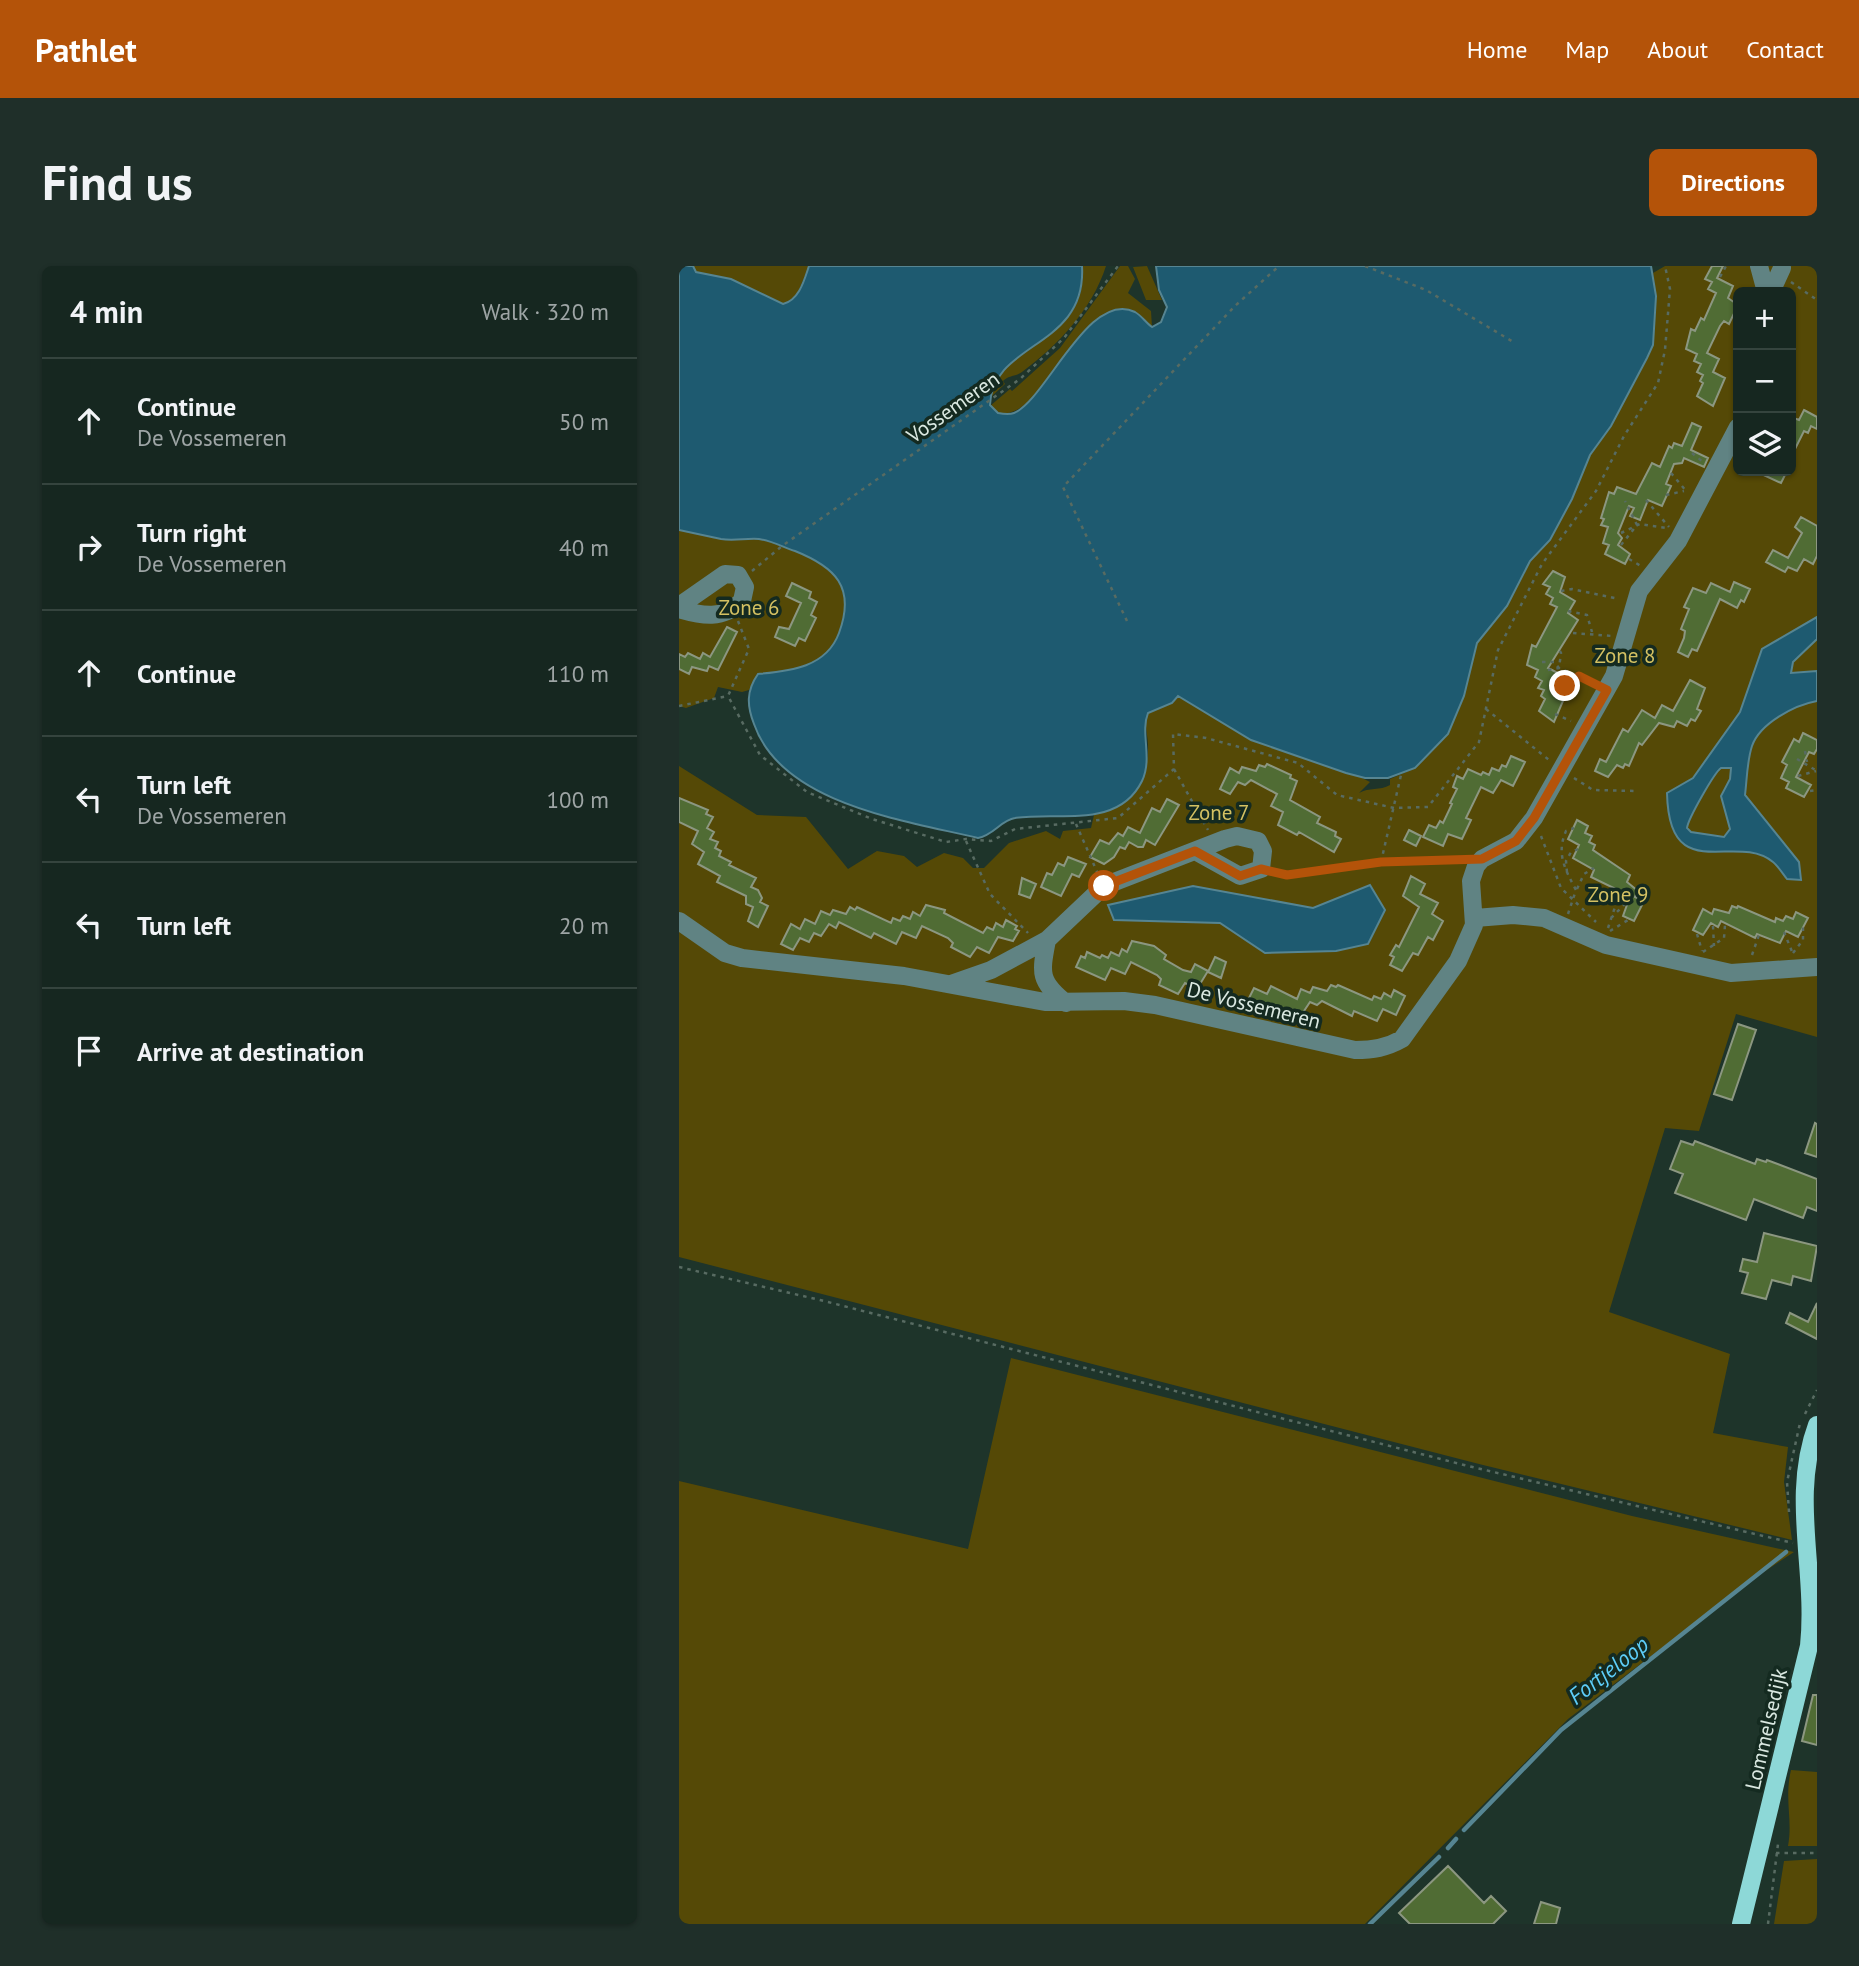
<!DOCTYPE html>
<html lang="en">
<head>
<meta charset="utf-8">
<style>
  body { margin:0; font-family:"PT Sans",sans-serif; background:#1f2f29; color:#f1f3f6 }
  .controls { position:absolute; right:21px; top:21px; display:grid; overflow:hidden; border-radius:10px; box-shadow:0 2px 5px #0004 }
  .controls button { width:63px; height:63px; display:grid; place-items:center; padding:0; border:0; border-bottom:2px solid #35443e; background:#162720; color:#f1f3f6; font:35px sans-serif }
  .stop { position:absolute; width:21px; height:21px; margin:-16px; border:5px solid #b45309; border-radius:50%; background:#fff }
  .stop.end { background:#b45309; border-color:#fff; box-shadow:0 2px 7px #0008 }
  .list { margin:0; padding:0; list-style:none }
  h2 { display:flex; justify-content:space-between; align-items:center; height:91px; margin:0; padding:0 28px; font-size:30px }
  h2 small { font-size:23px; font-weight:400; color:#9ea5a5 }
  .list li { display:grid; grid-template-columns:46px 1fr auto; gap:21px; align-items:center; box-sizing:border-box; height:126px; padding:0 28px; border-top:2px solid #35443e }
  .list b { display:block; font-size:26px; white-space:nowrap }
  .list p { margin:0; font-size:23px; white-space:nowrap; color:#9ea5a5 }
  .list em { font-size:23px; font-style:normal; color:#9ea5a5 }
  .icon { flex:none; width:38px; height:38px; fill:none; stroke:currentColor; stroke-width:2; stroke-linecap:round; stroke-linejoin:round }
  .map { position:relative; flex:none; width:1138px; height:1658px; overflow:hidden; border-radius:10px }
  header { display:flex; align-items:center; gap:42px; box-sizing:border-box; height:98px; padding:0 35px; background:#b45309; color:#fff }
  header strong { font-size:33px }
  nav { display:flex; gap:38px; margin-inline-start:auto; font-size:24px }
  .intro { display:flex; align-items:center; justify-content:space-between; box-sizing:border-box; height:168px; padding:0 42px }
  h1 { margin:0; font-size:49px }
  .button { padding:18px 32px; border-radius:10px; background:#b45309; color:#fff; font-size:24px; font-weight:700 }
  main { display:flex; gap:42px; padding:0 42px }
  aside { flex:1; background:#162720; border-radius:10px; box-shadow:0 2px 5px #0004 }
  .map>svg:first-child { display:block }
  .green { fill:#554906; fill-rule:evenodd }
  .water { fill:#1e5a70; stroke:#568592; stroke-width:2; fill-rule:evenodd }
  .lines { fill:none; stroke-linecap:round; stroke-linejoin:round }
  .stream { stroke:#568592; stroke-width:4.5 }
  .building { fill:#506c34; stroke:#8c9781; stroke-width:2 }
  .path { stroke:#586b62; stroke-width:2.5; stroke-dasharray:3.5 5; stroke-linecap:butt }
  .minor { stroke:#608383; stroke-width:18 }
  .major { stroke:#8dd8d7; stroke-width:18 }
  .route { stroke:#b45309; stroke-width:9 }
  .labels { text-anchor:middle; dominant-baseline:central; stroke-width:7; stroke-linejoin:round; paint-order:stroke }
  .street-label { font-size:21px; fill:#dae8e1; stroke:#142a20 }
  .park-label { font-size:21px; fill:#d4c162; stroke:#142a20 }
  .water-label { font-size:23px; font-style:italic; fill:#5dcdf8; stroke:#142a20 }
</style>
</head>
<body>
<header>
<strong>Pathlet</strong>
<nav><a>Home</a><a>Map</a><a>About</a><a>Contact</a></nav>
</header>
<div class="intro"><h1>Find us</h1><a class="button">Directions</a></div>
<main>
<aside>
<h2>4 min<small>Walk · 320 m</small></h2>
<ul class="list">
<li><svg class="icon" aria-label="ahead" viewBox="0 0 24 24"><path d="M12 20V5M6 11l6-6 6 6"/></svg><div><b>Continue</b><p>De Vossemeren</p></div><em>50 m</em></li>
<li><svg class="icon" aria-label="right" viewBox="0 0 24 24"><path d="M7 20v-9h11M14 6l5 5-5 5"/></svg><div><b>Turn right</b><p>De Vossemeren</p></div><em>40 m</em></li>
<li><svg class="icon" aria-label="ahead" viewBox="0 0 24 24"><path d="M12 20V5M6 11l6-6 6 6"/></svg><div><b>Continue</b></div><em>110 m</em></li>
<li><svg class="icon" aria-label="left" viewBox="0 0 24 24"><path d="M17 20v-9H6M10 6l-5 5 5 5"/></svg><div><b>Turn left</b><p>De Vossemeren</p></div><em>100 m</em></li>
<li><svg class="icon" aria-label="left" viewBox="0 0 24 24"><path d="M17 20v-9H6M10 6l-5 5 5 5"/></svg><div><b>Turn left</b></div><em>20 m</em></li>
<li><svg class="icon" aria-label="arrive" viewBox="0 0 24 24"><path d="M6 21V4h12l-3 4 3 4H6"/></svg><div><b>Arrive at destination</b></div></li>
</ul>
</aside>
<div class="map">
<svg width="1138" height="1658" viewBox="0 0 1138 1658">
  <rect width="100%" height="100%" fill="#1e342a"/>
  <path class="green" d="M14 0H130L118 29 112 36 104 38 81 27 17 6Z
    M403 0H427C413 44 378 80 343 106 336 111 330 109 324 115L326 118 312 131C320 74 410 80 403 0Z
    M441 0H449L456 13 449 27 472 45 473 61 450 45C382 49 372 150 319 148L311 140 331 123 333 125 381 82Z
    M468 0 483 34H467L454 1Z
    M986 0H1138V351L1083 383 1061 446 1014 512 988 527C990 622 1056 566 1094 596 1099 600 1104 608 1108 613L1120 596 1066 529C1068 513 1068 495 1073 480 1081 457 1116 439 1138 435V771L1057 748 1020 865 986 862 930 1046 1051 1088 1034 1167 1109 1181 1105 1216 1113 1274 800 1198 0 991V500L78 549 127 551 169 603 198 585 225 590 238 601 265 587 284 592 294 602H305L330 577 367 565 381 573 384 565 412 562 415 549C450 538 470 518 469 479 469 468 464 457 469 447L489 439 499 430 572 474 683 512 691 516 680 527C690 521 701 525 711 519V513L736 502 769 468 781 441 798 377 828 340 851 295 871 274 893 233 911 189 932 160 968 92 975 67 977 30 974 7ZM1059 26H1112V205H1059ZM691 619 657 685 587 687 541 657 435 654 429 640 514 620 634 642Z
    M0 264C14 267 28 270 42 273 55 275 68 272 80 273 93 275 104 281 116 285 156 301 177 321 160 367 147 402 110 405 79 409L70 424 63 426 39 421 35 432 7 442 0 440Z
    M1138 373V405L1112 407 1114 396Z
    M1042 502H1052L1051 513 1042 530 1051 563 1045 571 1012 566 1008 562C1009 553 1035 507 1042 502Z
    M332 1092 953 1250 1115 1286 1071 1315 889 1453 686 1658H0V1215L289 1283Z
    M1112 1504 1138 1506V1580H1109C1114 1553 1105 1534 1112 1504Z
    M1138 1593V1658H1095L1105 1595Z"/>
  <path class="water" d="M0 0H14L17 6 52 13 104 38C120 34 125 15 130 0H403C408 83 313 75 311 139L319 147C324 148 330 149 335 147 367 134 410 23 456 46 463 50 467 57 473 61L482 56 488 41 480 24 477 0H972L977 30 974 79 968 92 932 160 911 189 893 233 871 274 851 295 828 340 798 377 785 430 769 468 736 502 709 512H686L667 507 572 474 499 430 493 437 469 447C461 467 474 492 463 515 439 564 378 545 336 552 322 554 315 569 299 572 229 555 103 539 75 458 68 440 67 425 79 408 110 405 147 402 160 367 177 321 156 301 116 285 104 281 93 275 80 273 68 272 55 275 42 273 28 270 14 267 0 264Z
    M1138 351V373L1114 396 1112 407 1138 405V435C1116 439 1081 457 1073 480 1068 495 1068 513 1066 529L1120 596 1122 614 1108 613C1104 608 1099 600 1094 596 1056 565 990 622 988 527L1014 512 1061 446 1083 383ZM1042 502H1052L1051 513 1042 530 1051 563 1045 571 1012 566 1008 562C1009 553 1035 507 1042 502Z
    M691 619 706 644 689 678 657 685 586 687 541 657 435 654 429 639 514 620 634 642Z"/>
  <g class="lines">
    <path class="stream" d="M785 1564 882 1464 1107 1286
      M769 1582 777 1573
      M691 1658 760 1591"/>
  </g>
  <path class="building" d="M1033 0H1044L1038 12 1054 20 1049 32 1059 39 1050 58 1045 55 1041 60 1028 87 1040 93 1034 106 1046 112 1034 140 1018 130 1024 117 1021 115 1024 109 1018 106 1022 98 1015 95 1018 88 1007 83 1012 63 1016 65 1022 52 1025 54 1037 27 1029 23 1033 16 1026 13Z
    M1125 144 1138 151V163L1132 160 1129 167 1125 165 1112 191V151L1120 154Z
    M1013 157 1022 161 1012 184 1029 192 1025 201 1005 192 1003 197 995 198 987 218 992 220 983 240 969 234 961 254 951 250 955 242 950 240 939 267 943 272 939 279 951 288 946 298 926 288 930 279 924 277 929 261 922 259 925 253 922 252 930 226 935 228 938 221 957 228 973 197 981 201 990 180 993 182 995 177 1003 180Z
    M1076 205H1108L1102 217Z
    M1122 251 1138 260V290L1134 298 1125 293 1118 305 1109 301 1106 306 1087 296 1094 284 1109 292 1123 267 1116 261Z
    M874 305 886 311 881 326 896 335 889 347 899 354 869 402 881 408 875 422 887 428 875 456 860 445 866 433 862 430 865 424 859 422 863 415 856 411 859 404 848 399 853 379 857 381 878 341 871 338 874 332 867 328 871 321 864 318Z
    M1055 316 1071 323 1065 336 1062 334 1058 342 1041 333 1018 385 1013 383 1009 391 999 386 1005 372 1006 365 1002 363 1010 343 1005 341 1014 322 1027 327 1032 317 1051 326Z
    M113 317 132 326 130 332 138 336 132 349 137 352 126 375 120 372 116 380 96 371 100 361 110 363 122 337 107 330Z
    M48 361 58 366 39 404 30 400 28 405 13 401 10 408 0 403V388L6 391 9 387 21 393 24 387 31 391Z
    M1011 414 1026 422 1018 443 1022 445 1016 455 1012 453 1008 460 998 455 995 461 980 457 963 479 960 477 950 500 946 498 944 502 938 499 929 511 916 505 921 493 927 496 944 463 949 466 963 444 976 452 983 439 994 445Z
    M1124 467 1138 474V483L1135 488 1130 486 1117 511 1132 519 1125 531 1107 522 1110 516 1102 512 1108 499 1103 496 1115 473 1120 476Z
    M832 490 846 496 834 520 822 514 814 527 802 521 787 552 792 554 783 573 769 568 764 580 744 571 750 559 757 562 761 555 764 557 773 538 771 537 778 523 774 521 778 510 784 513 789 503 802 509 804 506 810 509 813 502 820 505 823 499 827 501Z
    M588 498 612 509 611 512 618 515 611 534 641 551 638 557 657 566 656 570 662 573 655 586 620 566 618 569 599 559 604 546 592 540 598 528 572 514 566 519 559 516 551 528 541 523 551 502 560 507 563 501 577 505 580 499 586 501Z
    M0 532 29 544 27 548 34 551 28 562 35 566 31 573 39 576 36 582 42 585 40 590 52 596 50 599 77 612 72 621 79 624 83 632 81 636 89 640 79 661 69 655 74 641 67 638V630L38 616 41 610 19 598 25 586 13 578 19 565 0 556Z
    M488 533 500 539 476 579 467 574 464 581H459L450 576 446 583 441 581 435 591 425 598 411 591 421 574 430 578 439 567 444 570 449 561 461 567 473 542 481 546Z
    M898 554 909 560 906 567 913 570 910 576 916 579 914 584 951 609 948 616 959 625 956 631 965 635 955 655 944 650 949 636 942 633 945 627 912 611 915 604 894 592 900 579 889 573Z
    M730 564 742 570 737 580 725 574Z
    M389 591 407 598 400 611 393 608 382 630 362 621 368 607 373 609 379 597 385 600Z
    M732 610 746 618 741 628 759 637 753 648 764 655 754 674 749 671 739 689 734 687 723 705 711 699 715 691 711 689 717 679 720 681 740 641 724 630Z
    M343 612 357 618 351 632 340 628Z
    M247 639 266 644 265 647 304 667 308 661 314 664 317 657 324 661 327 654 338 660 336 663 340 665 334 675 319 671 310 687 298 681 291 691 272 681 274 677 269 672 243 660 237 672 223 666 217 678 195 667 192 672 160 656 157 662 150 658 142 670 135 667 130 676 121 672 114 684 102 678 112 658 121 663 126 653 136 658 142 645 151 649 154 644 167 648 171 641 176 644 178 641 212 657 214 652 221 655 224 650 231 653 234 646 241 650Z
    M1053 640 1058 642 1059 640 1096 656 1097 652 1104 655 1107 650 1114 653 1117 646 1129 652 1119 671 1107 665 1101 677 1078 668 1076 672 1042 655 1039 661 1032 657 1024 669 1014 664 1024 643 1033 648 1035 643 1050 647Z
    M453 675 475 680 487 689 485 693 504 704 512 706 516 698 529 705 518 723 506 717 499 728 480 719 482 713 478 709 452 696 446 708 432 702 426 714 397 701 402 690 406 692 408 686 421 692 423 689 429 692 432 686 440 690 443 683 448 686Z
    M536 691 547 696 542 712 529 706Z
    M652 719 657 721 659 719 693 734 695 730 702 733 705 727 712 731 715 724 726 730 717 749 704 743 698 755 675 745 673 750 643 735 638 739 631 736 623 748 615 744 611 752 569 734 575 722 588 728 592 720 618 733 622 723 631 727 634 721 648 725Z
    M1059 758 1077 764 1053 834 1035 828Z
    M1136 857 1138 858V891L1126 887Z
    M1002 875 1014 879 1016 875 1076 898 1078 893 1087 896 1088 894 1138 913V945L1128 941 1124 952 1075 933 1067 954 996 927 1004 908 991 903Z
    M1085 967 1138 980 1132 1015 1114 1010 1112 1019 1093 1014 1087 1033 1063 1027 1069 1007 1061 1005 1064 993 1078 996Z
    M1138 1037V1073L1107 1057 1111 1047 1129 1056Z
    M1134 1429H1138V1479L1123 1475Z
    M769 1600 805 1637 812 1630 827 1645 814 1658H731L720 1647Z
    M862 1636 881 1642 877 1658H855Z"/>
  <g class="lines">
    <path class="path" d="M686 0 747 24 836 77
      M1041 11 1047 0
      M1112 16 1138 34
      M1013 187 1024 196
      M992 207 1008 226
      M987 229 1005 225
      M967 234 990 261
      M942 267 961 258 988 262
      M942 279 958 259 946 235
      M950 293 962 300
      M73 305 103 280 341 113 385 72 439 0
      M882 325 893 323 940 333
      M889 345 908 349 913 366
      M59 355 70 383 49 430 81 489 128 526 193 553 267 576 287 573 312 575 336 563 439 552 495 503 494 468 527 472 619 497 658 529 715 542 749 541 800 476 819 384 863 298 917 225 945 170 979 117 986 84 991 23 986 0
      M448 355 384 221 556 40 600 0
      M894 367 933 370
      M863 396H875L880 402 882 387 879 381
      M869 404 880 402 915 417
      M876 424 899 410
      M0 440 49 430
      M807 443 870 494
      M876 448 892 455
      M1126 485 1128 496
      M1118 493 1138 505
      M495 503 529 564
      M1119 510 1137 505
      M895 512 914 524 958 525
      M1131 525 1138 524
      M397 558 419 608
      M862 570 882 622 917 656
      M287 575 311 628 349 667
      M702 596 722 509
      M596 606 608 609 702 596 784 594
      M888 606 887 595 892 586 902 582
      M898 623 905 608 915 602
      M889 648 897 624C886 603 877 588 887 565L895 562
      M932 652 947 637
      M1034 660 1035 680
      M929 662 941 626
      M931 665 949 654
      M1105 666 1114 688
      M1018 668 1023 685
      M1024 686 1045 672 1046 659
      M1114 687 1124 674V659
      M1073 689 1081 666
      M0 1001 141 1034 785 1199 1114 1277
      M1126 1148 1138 1124
      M1110 1246 1108 1216 1121 1157
      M1097 1587H1138
      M1089 1658 1099 1578"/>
    <path class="minor" d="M1080 0 1087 26
      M1092 26 1103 2
      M0 340 46 308 59 309 66 321 63 335C44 354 23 350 0 343
      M796 652 834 649 865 652 927 679 1052 707 1138 701
      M0 655 46 687 63 692 225 710 366 736 445 735 476 739 676 784C694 784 707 782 723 773L779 695 795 659 792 615 797 600 803 593 837 575 855 552 935 410 960 325 999 275 1059 161
      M368 674C362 706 359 715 387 737
      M272 718 312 704 368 674 425 620 546 573 558 570 579 575 584 585 582 603 561 610 516 585"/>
    <path class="major" d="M1062 1658 1130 1380C1138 1305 1111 1231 1138 1159"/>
  </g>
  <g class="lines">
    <path class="route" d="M425 620 516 585 561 610 582 603 608 609 702 596 803 593 837 575 855 552 928 424 900 410 886 420"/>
  </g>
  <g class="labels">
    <g class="street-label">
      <text transform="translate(274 141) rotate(-35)">Vossemeren</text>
      <text transform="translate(575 739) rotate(14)">De Vossemeren</text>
      <text transform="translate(1087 1463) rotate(-77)">Lommelsedijk</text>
    </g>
    <g class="park-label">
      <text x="70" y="341">Zone 6</text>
      <text x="946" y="389">Zone 8</text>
      <text x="540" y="546">Zone 7</text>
      <text x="939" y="628">Zone 9</text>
    </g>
    <g class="water-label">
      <text transform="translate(929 1404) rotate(-38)">Fortjeloop</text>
    </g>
  </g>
</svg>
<div class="controls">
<button>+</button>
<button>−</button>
<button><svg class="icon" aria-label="layers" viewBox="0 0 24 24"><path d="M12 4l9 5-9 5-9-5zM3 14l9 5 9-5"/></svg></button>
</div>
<div class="stop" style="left:425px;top:620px"></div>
<div class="stop end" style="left:886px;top:420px"></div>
</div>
</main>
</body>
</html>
